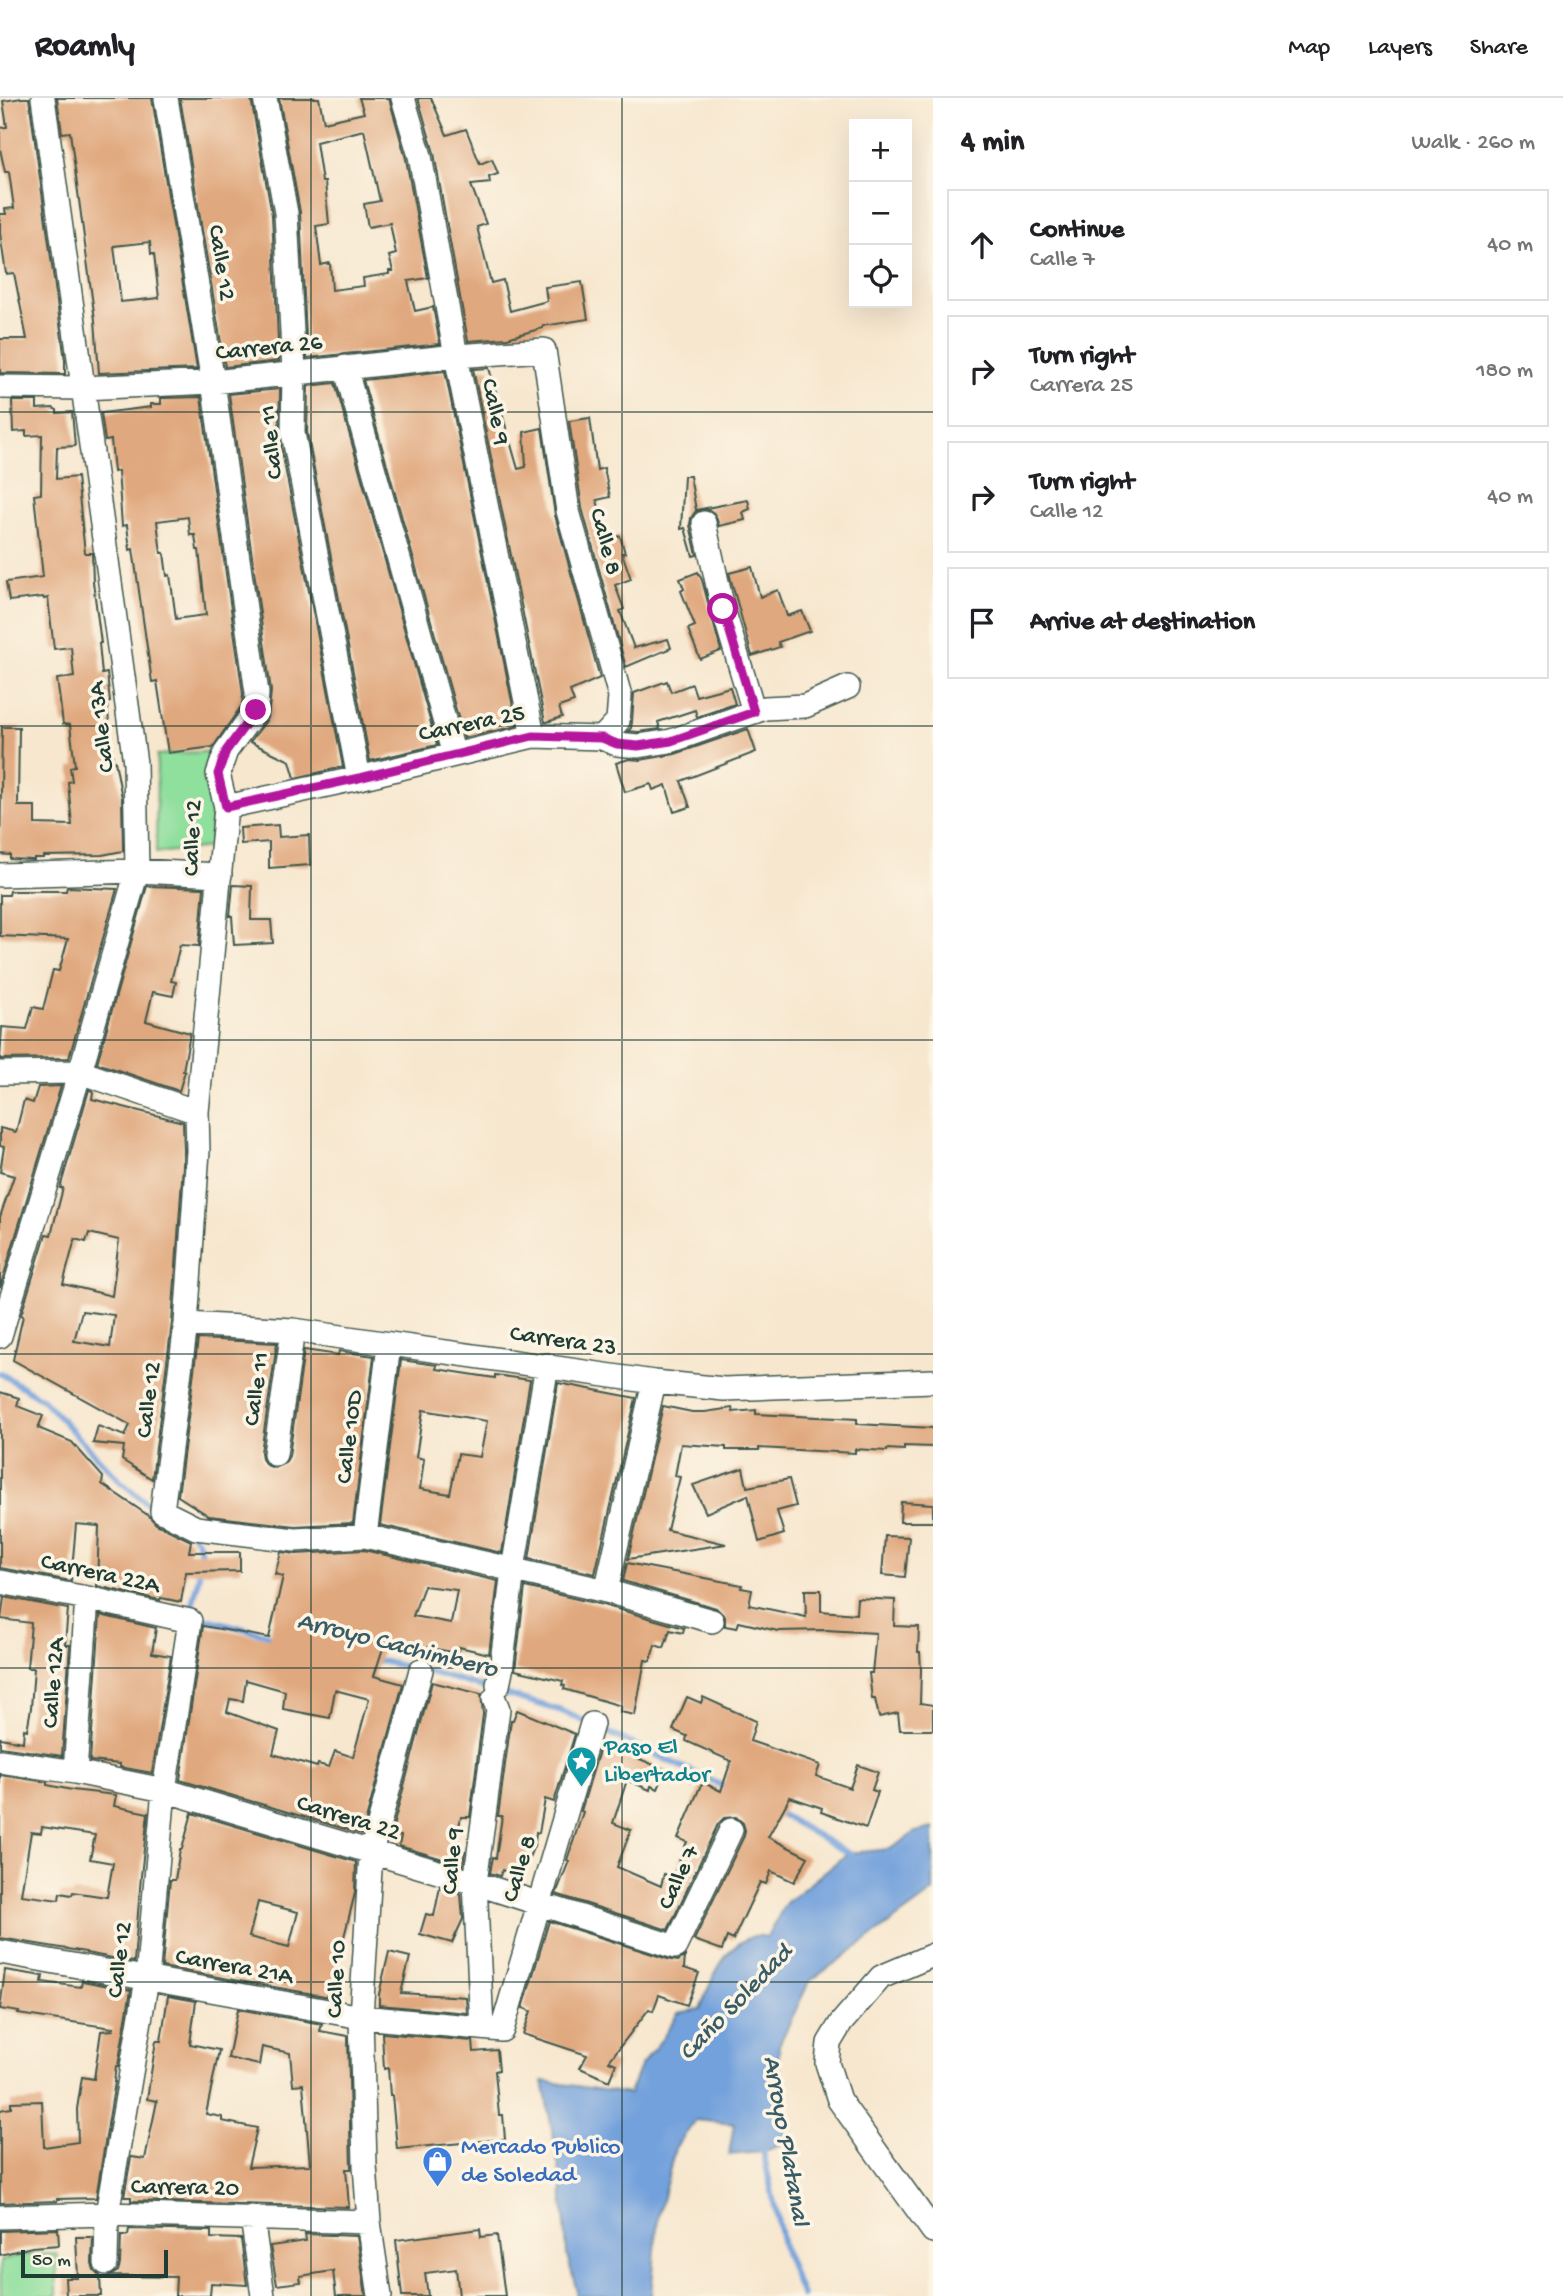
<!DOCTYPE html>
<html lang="en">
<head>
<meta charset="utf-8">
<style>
  body { margin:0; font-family:"Gochi Hand",sans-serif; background:#f2f2f2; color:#202124 }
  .controls { position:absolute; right:21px; top:21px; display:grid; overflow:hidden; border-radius:0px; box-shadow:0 7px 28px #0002 }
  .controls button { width:63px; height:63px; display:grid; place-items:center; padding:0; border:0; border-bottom:2px solid #e0e0e0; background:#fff; color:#202124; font:35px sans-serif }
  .scale { position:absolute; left:21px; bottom:18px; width:147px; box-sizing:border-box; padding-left:7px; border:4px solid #1f3d34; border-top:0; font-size:19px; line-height:24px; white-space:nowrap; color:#1f3d34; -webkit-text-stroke:5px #fcf5e5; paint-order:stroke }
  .stop { position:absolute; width:21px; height:21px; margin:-16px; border:5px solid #b5179e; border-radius:50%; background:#fff }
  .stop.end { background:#b5179e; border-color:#fff; box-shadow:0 2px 7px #0008 }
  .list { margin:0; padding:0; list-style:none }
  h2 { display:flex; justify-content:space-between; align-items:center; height:91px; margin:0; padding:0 28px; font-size:30px }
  h2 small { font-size:23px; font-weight:400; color:#757577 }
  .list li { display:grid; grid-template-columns:46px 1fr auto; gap:21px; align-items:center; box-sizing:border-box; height:112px; margin:0 14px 14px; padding:0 14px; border:2px solid #e0e0e0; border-radius:0px }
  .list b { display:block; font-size:26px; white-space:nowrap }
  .list p { margin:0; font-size:23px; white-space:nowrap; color:#757577 }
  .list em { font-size:23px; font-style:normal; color:#757577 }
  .icon { flex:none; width:38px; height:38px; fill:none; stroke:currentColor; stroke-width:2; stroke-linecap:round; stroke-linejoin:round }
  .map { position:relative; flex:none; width:933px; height:2198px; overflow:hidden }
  header { display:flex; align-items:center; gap:42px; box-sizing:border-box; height:98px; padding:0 35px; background:#fff; border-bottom:2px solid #e0e0e0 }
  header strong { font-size:33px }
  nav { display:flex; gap:38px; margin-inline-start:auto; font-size:24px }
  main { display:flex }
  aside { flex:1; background:#fff }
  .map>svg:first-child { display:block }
  .green { fill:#8fdf9d; stroke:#578e68; stroke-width:2 }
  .water { fill:#73a1dc; stroke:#496f88; stroke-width:2 }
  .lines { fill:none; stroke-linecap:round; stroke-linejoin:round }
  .stream { stroke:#73a1dc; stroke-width:6 }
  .building { fill:#e0a87e; fill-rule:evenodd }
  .minor-casing { stroke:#3f564b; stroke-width:26 }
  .minor { stroke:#fff; stroke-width:23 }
  .route { stroke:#b5179e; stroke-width:9 }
  .grid { fill:none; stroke:#1f3d34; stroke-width:2; stroke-opacity:0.55 }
  .labels { text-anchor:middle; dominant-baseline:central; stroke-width:7; stroke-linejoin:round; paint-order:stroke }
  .street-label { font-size:24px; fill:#1f3d34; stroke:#fcf5e5 }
  .culture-label { font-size:24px; fill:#0d838f; stroke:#fcf5e5; text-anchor:start }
  .shop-label { font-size:24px; fill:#366cbe; stroke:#fcf5e5; text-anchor:start }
  .water-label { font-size:26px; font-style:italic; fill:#385b66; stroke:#fcf5e5 }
</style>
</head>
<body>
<header>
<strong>Roamly</strong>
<nav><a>Map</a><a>Layers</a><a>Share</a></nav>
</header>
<main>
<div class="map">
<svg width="933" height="2198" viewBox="0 0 933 2198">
  <rect width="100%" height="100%" fill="#fcf5e5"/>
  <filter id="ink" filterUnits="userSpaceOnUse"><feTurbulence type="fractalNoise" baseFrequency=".0143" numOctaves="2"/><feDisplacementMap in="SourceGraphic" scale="14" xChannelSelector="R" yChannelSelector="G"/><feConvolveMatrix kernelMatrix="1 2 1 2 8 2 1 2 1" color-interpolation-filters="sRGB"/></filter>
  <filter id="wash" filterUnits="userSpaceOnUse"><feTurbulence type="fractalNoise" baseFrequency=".00686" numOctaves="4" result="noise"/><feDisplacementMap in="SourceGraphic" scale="28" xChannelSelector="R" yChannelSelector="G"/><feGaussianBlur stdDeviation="1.57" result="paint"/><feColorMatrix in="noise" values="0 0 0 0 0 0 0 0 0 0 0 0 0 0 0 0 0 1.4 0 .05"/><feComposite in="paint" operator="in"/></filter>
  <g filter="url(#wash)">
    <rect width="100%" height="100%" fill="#f7e7cf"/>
    <path class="green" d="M217 653 210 749 156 755 157 657Z
      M57 2156V2198H1L0 2163 25 2157Z"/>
    <path class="water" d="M933 1730V1794L809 1884 779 1947 778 1997 788 2044 763 2054 729 2057 734 2026 696 2022 675 2050 658 2119 651 2198H576L577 2193 567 2157 562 2087 543 1983 629 1996 640 1968 663 1940 678 1915 700 1911C711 1884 722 1850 751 1839 755 1837 762 1838 767 1839L786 1805 848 1755 890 1751 916 1734Z"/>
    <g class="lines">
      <path class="stream" d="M0 1275 42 1301 121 1384 155 1412
        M193 1437C210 1454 195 1488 192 1509L194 1515 199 1519 276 1539
        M372 1561 416 1571
        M427 1573 562 1613 729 1691
        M773 1712 855 1759
        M762 2048 784 2152 802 2198"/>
    </g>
    <g id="blocks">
      <path class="building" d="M22 0H29L65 262V276L0 275V241H27L14 175 6 176 0 135V116H6L5 111 14 110 9 74H5L0 51V30L7 29 3 3Z
        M57 0H152L197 271 99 275 95 222 70 34 62 35ZM150 144 151 156H154L159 200 121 204 114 148Z
        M180 0H251L272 117 279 263 225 269Z
        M279 0H319L324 24 364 15 359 0H389L406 61 428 180 408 183 415 213 433 209 440 246 307 260 300 114ZM364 32 380 103 364 106 368 129 390 125 396 156 389 158 393 173H389V176L363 180 364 188 332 192 330 165 321 167 316 128 329 126 325 84H322L316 44Z
        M418 0H431L447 37 466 31 480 66 492 61 498 76 489 79 490 85 471 87 486 126 477 129 491 185 503 182 510 213 547 203 545 189 582 184 588 221 543 228V230L507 240 468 243 434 55Z
        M489 270 518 371 526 369 524 334 542 330 555 417 600 580 570 593 574 604 559 609 562 619 547 624H545L473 271Z
        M445 273 517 628 464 640 363 282Z
        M335 285 437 647 370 663 307 334 308 288Z
        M280 291 279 338 343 669 295 680 290 663 250 644 268 620 271 593 229 296Z
        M201 299 243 596 242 607 213 649 168 655 157 583 152 584 133 451 130 452 127 427 122 428 118 373 114 374 111 342 105 343 101 315 151 309V306H161V300ZM188 419 190 437H195L197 452H199L206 517 176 521 170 477 167 478 164 455H161L157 423Z
        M12 303H37V311L53 310 57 312V315L72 314 75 348 57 349 56 381 77 379 85 455H92L93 484 101 545H99L102 576 107 575 110 604 107 605 113 664 115 663 122 700 123 753 102 757 44 758V760H34V762L10 761V757L0 756 2 629H19L18 708H35V726L72 727 68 684 72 683 70 669 75 668 70 627 63 626 57 581 74 579 71 549 54 551 48 500 44 501 43 499 9 503 6 484 43 479 34 397 41 396 42 337 26 338V333L13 334Z
        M590 320 597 372 604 370 610 399 597 402 607 442 620 438 625 455H622L631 481 615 487 624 511 620 513 634 550 668 541 671 550 626 569 582 410 569 323Z
        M684 378H690L696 412 748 402 750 411 743 414 745 422 719 428 715 416 709 412 702 411 695 414 691 420 690 427 697 457 693 458 685 430 681 431Z
        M752 469 760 499 778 492 787 518 802 513 810 533 778 544 780 549 752 558 729 475Z
        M698 474 702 482 721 553 700 561 688 531 695 528 681 493 684 491 680 481Z
        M667 583 671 594 692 586 696 598 730 589 735 606 697 619 695 612 658 624 660 631 638 634 628 633 631 630 632 624 634 595Z
        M748 631 756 654 681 683 690 709 674 714 666 687 653 692 651 686 625 694 616 665 629 661 640 662 675 656Z
        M278 727 279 739 309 737 310 767 269 770V744L241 746 240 730Z
        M233 787 252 788 251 822H271L273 845 234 847 232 818H230Z
        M147 788 204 790 199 848 180 847 171 883 176 884 173 898 153 894 146 923 190 935 183 973H185L179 993 97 965Z
        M67 789 117 791 69 960 0 961 2 929 27 931 33 909 43 911 53 872 59 873 68 841 0 838V797H9L10 793H66Z
        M61 988 0 1190V1119L14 1078 0 1074 4 1049 0 1048V1030L16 1034 24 1002 33 1005 38 989Z
        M89 992 93 993 92 1001 183 1024 184 1053 172 1225 152 1381 122 1362 124 1348 93 1345 98 1328 125 1338 130 1327 13 1262 23 1218 21 1217 46 1136 51 1137 63 1090H60ZM89 1135 119 1142 112 1198 63 1186 75 1141 86 1144ZM82 1213 114 1217 110 1249 74 1243Z
        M198 1241 277 1245 261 1354 262 1361 266 1367 274 1370 285 1365 289 1358 304 1252 338 1257 339 1253 374 1258 353 1425 295 1428 209 1418 178 1398Z
        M401 1262 437 1267 436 1271 495 1280V1277L530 1282 502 1455 380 1427ZM423 1312 487 1323 480 1359 458 1356 450 1396 420 1391 424 1361 416 1359Z
        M558 1285 636 1300 595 1476 529 1461Z
        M0 1294 19 1300 17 1308 43 1318 38 1330 72 1344 103 1379 102 1386 149 1418 156 1426 191 1443 189 1454H240V1473L186 1474 181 1504 161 1500 160 1502 97 1488 99 1428 76 1426 71 1483 0 1470Z
        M663 1308 692 1314H705L732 1310 733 1314 756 1312V1316L857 1321V1326L933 1330V1349L904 1348V1352L887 1351V1353L855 1351V1355L759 1350V1352H726V1349L681 1346 675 1378 680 1379 667 1432 726 1446 628 1461Z
        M743 1370 747 1389 789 1381 796 1408 777 1413 784 1436 759 1444 748 1397 706 1415 693 1387Z
        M901 1404 933 1406V1424H900Z
        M885 1438 909 1439 905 1479 882 1477Z
        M364 1452 498 1483 489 1556 459 1549 457 1555 409 1546 408 1549 385 1544 374 1578 403 1586 362 1736 180 1682 203 1528 269 1540 283 1478 275 1476 281 1454 296 1456ZM424 1488 457 1492 451 1525 413 1518ZM246 1582 285 1593 283 1611 330 1620 335 1592 369 1601 353 1659 335 1653 329 1669 318 1666 317 1669 273 1656 279 1633 227 1614 230 1601 243 1603Z
        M627 1465 742 1487 741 1490 752 1492 749 1507 806 1519 805 1492H821V1513L856 1516 857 1500 895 1502 894 1528 919 1529 918 1554H920L921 1572 920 1605 933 1607V1632H900L898 1615 879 1619 875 1601H872L869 1575H872L876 1535 826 1532 778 1533 739 1524 737 1530 725 1528V1519L716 1510 623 1483Z
        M525 1489 603 1507 684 1530 683 1535 670 1532 664 1550 655 1547 650 1563 645 1562 635 1617 620 1614 621 1608 564 1591 565 1588 562 1587 563 1583 515 1572Z
        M4 1499 68 1511 65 1547H70L62 1658 0 1649V1640L23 1644 24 1631 27 1632 31 1610 34 1570H27L31 1525 1 1521Z
        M100 1517 156 1530 152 1555 171 1558 152 1675 120 1669V1666L90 1663Z
        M432 1584 481 1596 483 1616 470 1719H461L454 1751 465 1753 463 1767 399 1748 401 1738 391 1736Z
        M687 1599 701 1605 703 1599 756 1623 750 1643 820 1667 816 1678 850 1690 858 1667 878 1674 872 1692 878 1694 866 1730 821 1714 822 1710 790 1699 768 1739 808 1759 794 1784 771 1773 766 1786 760 1784 733 1842 727 1839 722 1852 694 1842 744 1738 745 1732 743 1725 736 1719 724 1720 718 1726 668 1832 556 1796 569 1763 567 1762 583 1714 581 1713 601 1646 606 1649 608 1644 625 1651 623 1654 666 1672 658 1691 651 1688 650 1692 627 1682 613 1725 631 1732 617 1769 661 1788 664 1776 673 1778 687 1744 678 1740 700 1689 704 1685 721 1693 731 1663 686 1643 687 1638 673 1632Z
        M517 1612 575 1636 554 1704 545 1701 539 1735 536 1734 535 1745 521 1779 502 1772 500 1778 490 1775 493 1759 496 1760 502 1718H498L511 1622H513Z
        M0 1677 47 1684V1687L72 1692 116 1697 114 1708 148 1715 141 1778 134 1864 86 1855V1854L0 1840ZM42 1729 95 1737 90 1761 113 1765 107 1799 73 1794 72 1797 60 1795 59 1802 21 1797 31 1734 41 1735Z
        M192 1715 356 1764 355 1795 334 1879 338 1880 334 1895 331 1894 330 1899 162 1869 170 1782H175L180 1751H182ZM258 1804 298 1814 289 1849 249 1839Z
        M440 1789 461 1796 463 1821 452 1845 420 1836 426 1816 434 1818Z
        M549 1823 671 1862 678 1863 685 1858 684 1870 699 1875 687 1907 659 1897 653 1913 649 1911 609 1963 616 1966 609 1983 580 1970 587 1957 523 1936 531 1913 523 1910Z
        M389 1854 410 1859 401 1895 466 1899 467 1915 379 1907V1896Z
        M5 1872 43 1878 42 1884 81 1889 82 1883 131 1892 118 1968H116L114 1984H115L96 2100 57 2101V2103L0 2105V2012L11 2010V2004L42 2003 44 2049 78 2044 77 2011 82 1979 94 1981 101 1933 113 1932V1930L18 1916 19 1914 0 1911Z
        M168 1898 196 1903 190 1946 219 1952 206 2016 222 2019V2023L257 2030 248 2069 310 2067 303 1986 293 1987 290 1955 262 1949 259 1967 228 1960 238 1911 322 1926 320 1933 348 1938 351 2071H346L349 2109 131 2103V2099H124L131 2059 145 2061 157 2003 147 2001 156 1943H161Z
        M382 1935 473 1943 474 1954 497 1952 499 1972 495 1973 499 2017H503L505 2041 397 2051 392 1997H390L388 1970 384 1971Z
        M58 2131 59 2147 32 2149 0 2157V2133Z
        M129 2131 211 2133V2140L241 2141 247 2187 211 2185 210 2198H175L176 2179 110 2178 118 2173 120 2166 121 2137H128Z
        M480 2131 481 2139 497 2137 505 2198H459L456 2171 425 2175 428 2198H402L396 2142Z
        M305 2136 357 2138 366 2198H336L333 2173 300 2178 301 2184 277 2187 270 2148 306 2143Z
        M76 2139H93L92 2165 94 2172 100 2178 101 2198H66L65 2180H78Z"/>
    </g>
  </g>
  <g filter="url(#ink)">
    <use href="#blocks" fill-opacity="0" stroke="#3f564b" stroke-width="2"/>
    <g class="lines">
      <defs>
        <path id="minor" d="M166 0 213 284 257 595 256 612 226 653 218 676 226 709 197 1014 198 1053 186 1226 162 1413 196 1430 295 1442 365 1438 606 1493 712 1523
          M265 0 286 115 294 274 293 335 359 680
          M403 0 420 58 456 258 533 638
          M345 269 454 657
          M0 289 82 290 213 284 456 258 544 252 568 413 620 598 618 623 602 640
          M704 425 723 511 754 614
          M226 709 359 680 533 638 602 640 617 646 638 648 671 643 765 610 805 608 848 589
          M0 777 137 773 220 777
          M0 975 80 974 197 1014
          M186 1226 293 1232 654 1284 724 1291 933 1283
          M0 1238 80 974 137 773 135 665 43 0
          M275 1356 293 1232
          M365 1438 389 1247
          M0 1484 87 1500 190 1523 164 1692 147 1881 107 2116 106 2165
          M606 1493 654 1284
          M498 1587 501 1573 513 1471 547 1267
          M0 1663 75 1674 164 1692 475 1785 675 1849 731 1732
          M75 1674 87 1500
          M0 1854 361 1919 502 1932 592 1626
          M933 1857 881 1879 841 1925 829 1945 827 1965 839 2002 933 2133
          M482 1930 475 1785 498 1611 494 1601
          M0 2119 107 2116 369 2124
          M252 2119 263 2198
          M380 2198 369 2124 365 2067 361 1919 371 1755 421 1572"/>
      </defs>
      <use href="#minor" class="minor-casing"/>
      <use href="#minor" class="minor"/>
    </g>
  </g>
  <g class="lines" filter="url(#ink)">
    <path class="route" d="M256 612 226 653 218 676 226 709 359 680 533 638 602 640 617 646 638 648 671 643 754 614 723 511"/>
  </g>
  <path class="grid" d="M311 0V2198M622 0V2198M0 314H933M0 628H933M0 942H933M0 1256H933M0 1570H933M0 1884H933"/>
  <defs>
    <symbol id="sight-pin" viewBox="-11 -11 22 30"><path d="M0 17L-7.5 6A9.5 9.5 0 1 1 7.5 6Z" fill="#0f9aa8" stroke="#fcf5e5"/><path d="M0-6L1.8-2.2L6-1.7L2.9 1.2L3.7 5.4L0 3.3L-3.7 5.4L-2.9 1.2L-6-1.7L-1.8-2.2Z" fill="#fff"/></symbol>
    <symbol id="shop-pin" viewBox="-11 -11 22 30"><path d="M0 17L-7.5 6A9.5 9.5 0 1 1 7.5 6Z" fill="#3f7fe0" stroke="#fcf5e5"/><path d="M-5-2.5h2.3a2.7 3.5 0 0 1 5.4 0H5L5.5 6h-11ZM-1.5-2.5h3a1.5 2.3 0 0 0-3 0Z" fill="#fff"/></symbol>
  </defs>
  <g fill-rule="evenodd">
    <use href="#sight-pin" x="564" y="1646" width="35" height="47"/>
    <use href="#shop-pin" x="420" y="2046" width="35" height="47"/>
  </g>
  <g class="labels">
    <g class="street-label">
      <text transform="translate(220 165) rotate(81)">Calle 12</text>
      <text transform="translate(269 251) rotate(-6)">Carrera 26</text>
      <text transform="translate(494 314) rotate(78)">Calle 9</text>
      <text transform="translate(273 344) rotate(-96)">Calle 11</text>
      <text transform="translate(604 444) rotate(75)">Calle 8</text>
      <text transform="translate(472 627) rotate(-12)">Carrera 25</text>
      <text transform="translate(103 629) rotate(-97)">Calle 13A</text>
      <text transform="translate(194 740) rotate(-88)">Calle 12</text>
      <text transform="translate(563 1244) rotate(8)">Carrera 23</text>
      <text transform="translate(258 1291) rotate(-82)">Calle 11</text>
      <text transform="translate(150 1302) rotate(-83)">Calle 12</text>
      <text transform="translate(351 1339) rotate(-83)">Calle 10D</text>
      <text transform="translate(100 1477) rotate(12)">Carrera 22A</text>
      <text transform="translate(55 1585) rotate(-86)">Calle 12A</text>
      <text transform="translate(348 1721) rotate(17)">Carrera 22</text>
      <text transform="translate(454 1763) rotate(-85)">Calle 9</text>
      <text transform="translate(521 1771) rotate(-73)">Calle 8</text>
      <text transform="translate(680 1780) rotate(-65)">Calle 7</text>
      <text transform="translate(121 1862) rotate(-83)">Calle 12</text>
      <text transform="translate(234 1870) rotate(10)">Carrera 21A</text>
      <text transform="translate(338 1881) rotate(-87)">Calle 10</text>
      <text transform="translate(185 2091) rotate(1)">Carrera 20</text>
    </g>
    <g class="culture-label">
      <text x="604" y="1650">Paso El<tspan x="604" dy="28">Libertador</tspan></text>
    </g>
    <g class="shop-label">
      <text x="461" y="2050">Mercado Publico<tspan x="461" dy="28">de Soledad</tspan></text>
    </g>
    <g class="water-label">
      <text transform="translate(397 1549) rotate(14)">Arroyo Cachimbero</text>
      <text transform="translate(737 1906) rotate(-46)">Caño Soledad</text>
      <text transform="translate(784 2043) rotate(80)">Arroyo Platanal</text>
    </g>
  </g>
</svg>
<div class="controls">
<button>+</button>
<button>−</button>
<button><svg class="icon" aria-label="locate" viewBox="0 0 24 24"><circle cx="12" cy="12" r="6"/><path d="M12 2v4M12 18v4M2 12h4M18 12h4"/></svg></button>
</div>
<div class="scale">50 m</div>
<div class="stop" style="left:723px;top:511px"></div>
<div class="stop end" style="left:256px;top:612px"></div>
</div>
<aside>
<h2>4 min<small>Walk · 260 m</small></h2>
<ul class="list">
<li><svg class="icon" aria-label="ahead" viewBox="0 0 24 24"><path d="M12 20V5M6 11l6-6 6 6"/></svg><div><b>Continue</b><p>Calle 7</p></div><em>40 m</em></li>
<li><svg class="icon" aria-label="right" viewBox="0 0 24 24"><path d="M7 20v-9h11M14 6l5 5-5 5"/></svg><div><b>Turn right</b><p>Carrera 25</p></div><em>180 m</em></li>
<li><svg class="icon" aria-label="right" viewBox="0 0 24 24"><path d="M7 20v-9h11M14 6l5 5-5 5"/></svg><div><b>Turn right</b><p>Calle 12</p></div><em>40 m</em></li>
<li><svg class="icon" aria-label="arrive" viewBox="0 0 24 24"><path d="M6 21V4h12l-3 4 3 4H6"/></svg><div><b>Arrive at destination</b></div></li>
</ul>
</aside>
</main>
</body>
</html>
